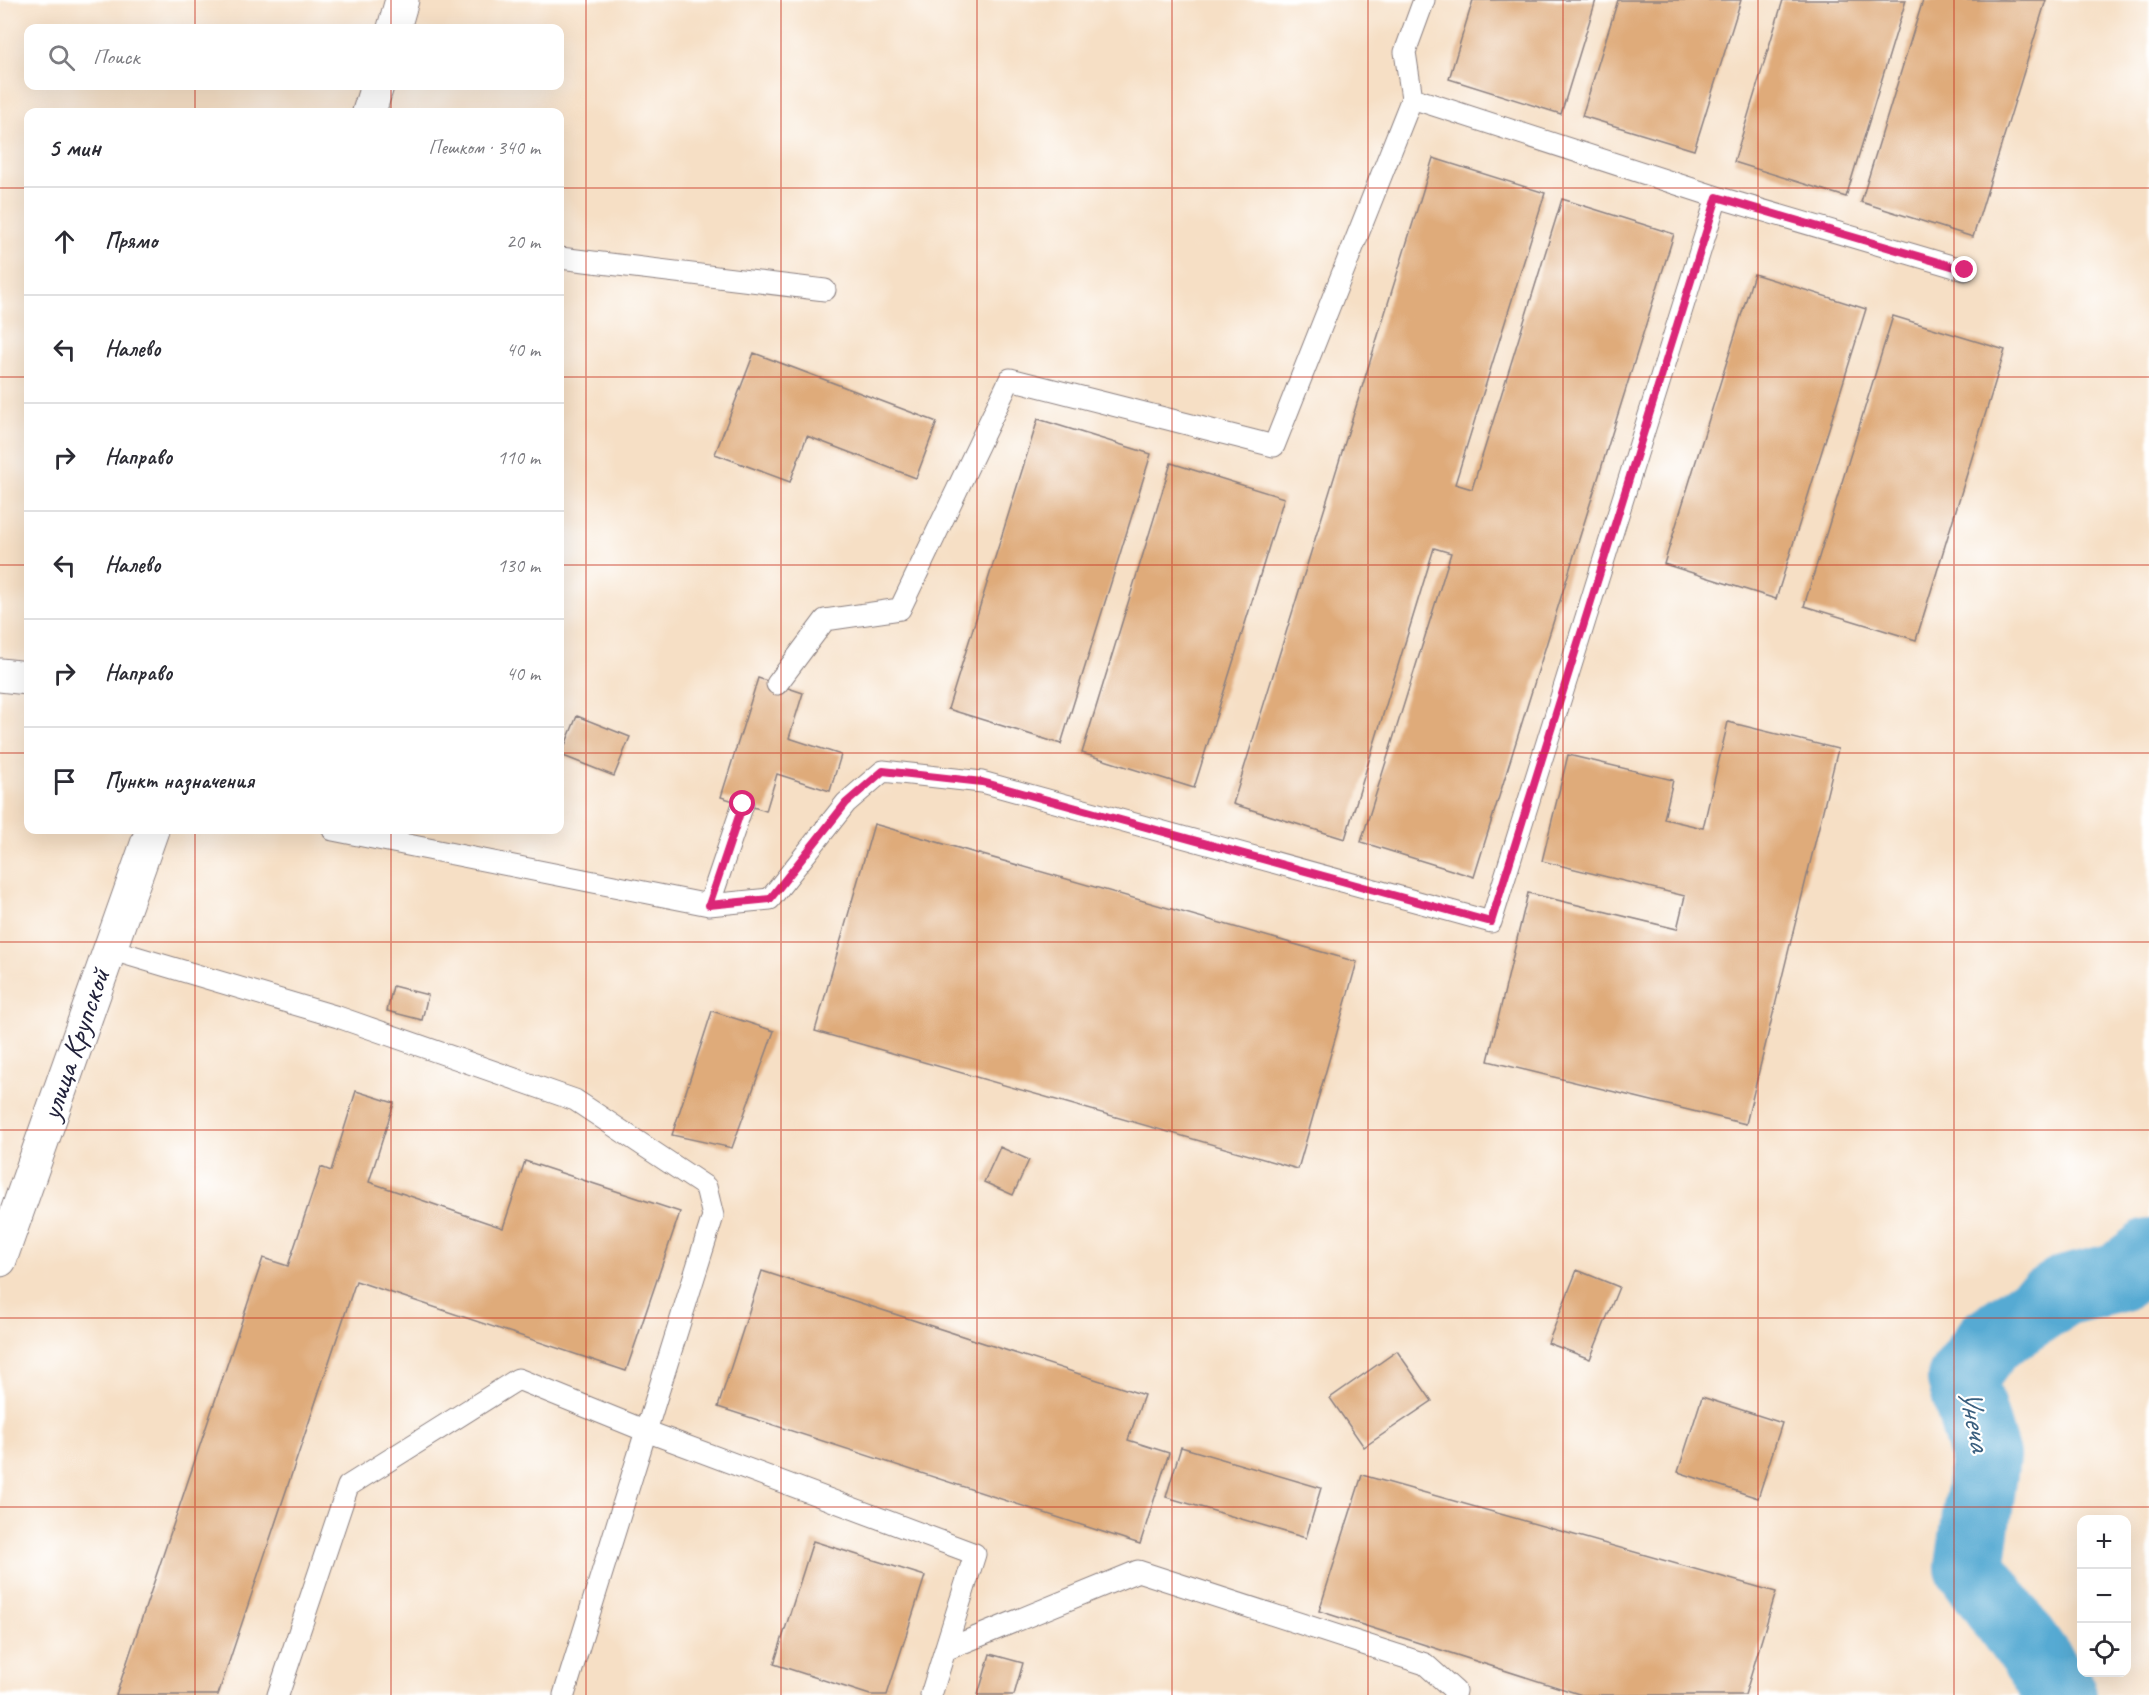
<!DOCTYPE html>
<html lang="ru">
<head>
<meta charset="utf-8">
<style>
  body { margin:0; font-family:Caveat,sans-serif; background:#f7f7f7; color:#2b2b33 }
  .controls { position:absolute; right:18px; bottom:18px; display:grid; overflow:hidden; border-radius:12px; box-shadow:0 6px 24px #0002 }
  .controls button { width:54px; height:54px; display:grid; place-items:center; padding:0; border:0; border-bottom:2px solid #e1e1e2; background:#fff; color:#2b2b33; font:30px sans-serif }
  .stop { position:absolute; width:18px; height:18px; margin:-14px; border:4px solid #db2777; border-radius:50%; background:#fff }
  .stop.end { background:#db2777; border-color:#fff; box-shadow:0 2px 6px #0008 }
  .list { margin:0; padding:0; list-style:none }
  h2 { display:flex; justify-content:space-between; align-items:center; height:78px; margin:0; padding:0 24px; font-size:26px }
  h2 small { font-size:20px; font-weight:400; color:#7c7c81 }
  .list li { display:grid; grid-template-columns:39px 1fr auto; gap:18px; align-items:center; box-sizing:border-box; height:108px; padding:0 24px; border-top:2px solid #e1e1e2 }
  .list b { display:block; font-size:22px; white-space:nowrap }
  .list em { font-size:20px; font-style:normal; color:#7c7c81 }
  .icon { flex:none; width:33px; height:33px; fill:none; stroke:currentColor; stroke-width:2; stroke-linecap:round; stroke-linejoin:round }
  .map { position:relative; flex:none; width:2149px; height:1695px; overflow:hidden }
  .search { position:absolute; background:#fff; box-shadow:0 6px 24px #0002; left:24px; top:24px; width:540px; height:66px; display:flex; align-items:center; gap:15px; box-sizing:border-box; padding:0 21px; border-radius:12px; color:#7c7c81; font-size:22px }
  .panel { position:absolute; background:#fff; box-shadow:0 6px 24px #0002; left:24px; top:108px; width:540px; height:726px; border-radius:12px }
  .map>svg:first-child { display:block }
  .lines { fill:none; stroke-linecap:round; stroke-linejoin:round }
  .river { stroke:#57aad3; stroke-width:70 }
  .building { fill:#dfab7a }
  .service-casing { stroke:#8c8080; stroke-width:23 }
  .minor-casing { stroke:#8c8080; stroke-width:35 }
  .service { stroke:#fff; stroke-width:21 }
  .minor { stroke:#fff; stroke-width:33 }
  .route { stroke:#db2777; stroke-width:8 }
  .grid { fill:none; stroke:#c8321e; stroke-width:1.5; stroke-opacity:0.55 }
  .labels { text-anchor:middle; dominant-baseline:central; stroke-width:4.5; stroke-linejoin:round; paint-order:stroke }
  .street-label { font-size:30px; fill:#22223b; stroke:#fff }
  .water-label { font-size:32px; font-style:italic; fill:#3a5f7f; stroke:#fff }
</style>
</head>
<body>
<div class="map">
<svg width="2149" height="1695" viewBox="0 0 2149 1695">
  <rect width="100%" height="100%" fill="#fff"/>
  <filter id="ink" filterUnits="userSpaceOnUse"><feTurbulence type="fractalNoise" baseFrequency=".0167" numOctaves="2"/><feDisplacementMap in="SourceGraphic" scale="12" xChannelSelector="R" yChannelSelector="G"/><feConvolveMatrix kernelMatrix="1 2 1 2 8 2 1 2 1" color-interpolation-filters="sRGB"/></filter>
  <filter id="wash" filterUnits="userSpaceOnUse"><feTurbulence type="fractalNoise" baseFrequency=".008" numOctaves="4" result="noise"/><feDisplacementMap in="SourceGraphic" scale="24" xChannelSelector="R" yChannelSelector="G"/><feGaussianBlur stdDeviation="1.35" result="paint"/><feColorMatrix in="noise" values="0 0 0 0 0 0 0 0 0 0 0 0 0 0 0 0 0 1.4 0 .05"/><feComposite in="paint" operator="in"/></filter>
  <g filter="url(#wash)">
    <rect width="100%" height="100%" fill="#f6dfc5"/>
    <g class="lines">
      <path class="river" d="M2062 1695 1970 1567 1985 1457 1962 1379 1989 1341 2063 1291 2119 1277 2149 1254"/>
    </g>
    <g id="blocks">
      <path class="building" d="M1473 0H1596L1561 114 1449 79Z
        M1618 0H1741L1694 150 1582 116Z
        M1783 0H1906L1846 197 1734 162Z
        M1923 0H2046L1973 237 1861 202Z
        M1433 158 1545 193 1455 484 1472 489 1562 199 1674 234 1474 877 1361 842 1451 553 1434 548 1345 839 1233 804Z
        M1754 274 1866 309 1776 599 1664 564Z
        M1893 316 2005 350 1916 640 1804 606Z
        M754 353 937 422 916 478 807 436 790 482 715 454Z
        M1038 419 1151 454 1061 744 948 709Z
        M1171 463 1284 498 1194 788 1082 753Z
        M758 678 803 693 789 738 841 755 830 791 777 774 766 811 721 797Z
        M577 716 630 737 614 776 561 755Z
        M1728 722 1838 749 1746 1124 1488 1061 1528 893 1677 929 1685 896 1542 861 1568 755 1673 780 1664 819 1703 828Z
        M874 824 1357 962 1298 1169 815 1031Z
        M393 986 428 995 422 1020 387 1011Z
        M712 1011 774 1031 732 1148 672 1135Z
        M356 1091 394 1103 369 1182 503 1228 525 1161 680 1212 626 1371 356 1281 218 1695H116L263 1258 288 1266 321 1167 331 1171Z
        M1000 1147 1029 1160 1013 1195 984 1182Z
        M1577 1270 1619 1287 1590 1359 1548 1343Z
        M762 1271 1144 1395 1128 1440 1169 1453 1140 1544 718 1407Z
        M1397 1351 1432 1401 1364 1447 1330 1398Z
        M1702 1397 1782 1423 1758 1498 1678 1472Z
        M1181 1447 1321 1488 1306 1538 1166 1497Z
        M1362 1475 1776 1592 1745 1695H1582L1319 1611Z
        M813 1541 925 1576 887 1695H870L774 1664Z
        M990 1654 1023 1663 1014 1695H978Z"/>
    </g>
  </g>
  <g filter="url(#ink)">
    <use href="#blocks" fill-opacity="0" stroke="#8c8080" stroke-width="1.5"/>
    <g class="lines">
      <defs>
        <path id="service" d="M1412 98 1405 52 1424 0
          M1717 197 1965 270
          M560 258 825 290
          M333 830 709 905 770 899 846 803 883 771 982 782 1491 922 1717 197 1412 98 1274 446 1010 379 900 609 825 620 777 684
          M709 905 743 804
          M109 949 338 1017 575 1100 706 1187 713 1216 646 1431 975 1554 931 1695
          M945 1650 1138 1571 1425 1664 1455 1691 1454 1695
          M278 1695 348 1486 518 1379 646 1431 564 1695"/>
        <path id="minor" d="M394 28 402 0
          M369 112 377 86
          M0 675 28 678
          M0 1260 152 830"/>
      </defs>
      <use href="#service" class="service-casing"/>
      <use href="#minor" class="minor-casing"/>
      <use href="#service" class="service"/>
      <use href="#minor" class="minor"/>
    </g>
  </g>
  <g class="lines" filter="url(#ink)">
    <path class="route" d="M743 804 709 905 770 899 846 803 883 771 982 782 1491 922 1717 197 1965 270"/>
  </g>
  <path class="grid" d="M195 0V28M391 0V28M586 0V1695M781 0V1695M977 0V1695M1172 0V1695M1368 0V1695M1563 0V1695M1758 0V1695M1954 0V1695M195 86V112M391 86V112M0 188H28M560 188H2149M0 377H28M560 377H2149M0 565H28M560 565H2149M0 753H28M560 753H2149M195 830V1695M391 830V1695M0 942H2149M0 1130H2149M0 1318H2149M0 1507H2149"/>
  <g class="labels">
    <g class="street-label">
      <text transform="translate(75 1044) rotate(-71)">улица Крупской</text>
    </g>
    <g class="water-label">
      <text transform="translate(1975 1419) rotate(78)">Унеча</text>
    </g>
  </g>
</svg>
<div class="controls">
<button>+</button>
<button>−</button>
<button><svg class="icon" aria-label="locate" viewBox="0 0 24 24"><circle cx="12" cy="12" r="6"/><path d="M12 2v4M12 18v4M2 12h4M18 12h4"/></svg></button>
</div>
<div class="stop" style="left:743px;top:804px"></div>
<div class="stop end" style="left:1965px;top:270px"></div>
<div class="search"><svg class="icon" aria-label="search" viewBox="0 0 24 24"><circle cx="10" cy="10" r="6"/><path d="M15 15l6 6"/></svg>Поиск</div>
<section class="panel">
<h2>5 мин<small>Пешком · 340 m</small></h2>
<ul class="list">
<li><svg class="icon" aria-label="ahead" viewBox="0 0 24 24"><path d="M12 20V5M6 11l6-6 6 6"/></svg><div><b>Прямо</b></div><em>20 m</em></li>
<li><svg class="icon" aria-label="left" viewBox="0 0 24 24"><path d="M17 20v-9H6M10 6l-5 5 5 5"/></svg><div><b>Налево</b></div><em>40 m</em></li>
<li><svg class="icon" aria-label="right" viewBox="0 0 24 24"><path d="M7 20v-9h11M14 6l5 5-5 5"/></svg><div><b>Направо</b></div><em>110 m</em></li>
<li><svg class="icon" aria-label="left" viewBox="0 0 24 24"><path d="M17 20v-9H6M10 6l-5 5 5 5"/></svg><div><b>Налево</b></div><em>130 m</em></li>
<li><svg class="icon" aria-label="right" viewBox="0 0 24 24"><path d="M7 20v-9h11M14 6l5 5-5 5"/></svg><div><b>Направо</b></div><em>40 m</em></li>
<li><svg class="icon" aria-label="arrive" viewBox="0 0 24 24"><path d="M6 21V4h12l-3 4 3 4H6"/></svg><div><b>Пункт назначения</b></div></li>
</ul>
</section>
</div>
</body>
</html>
